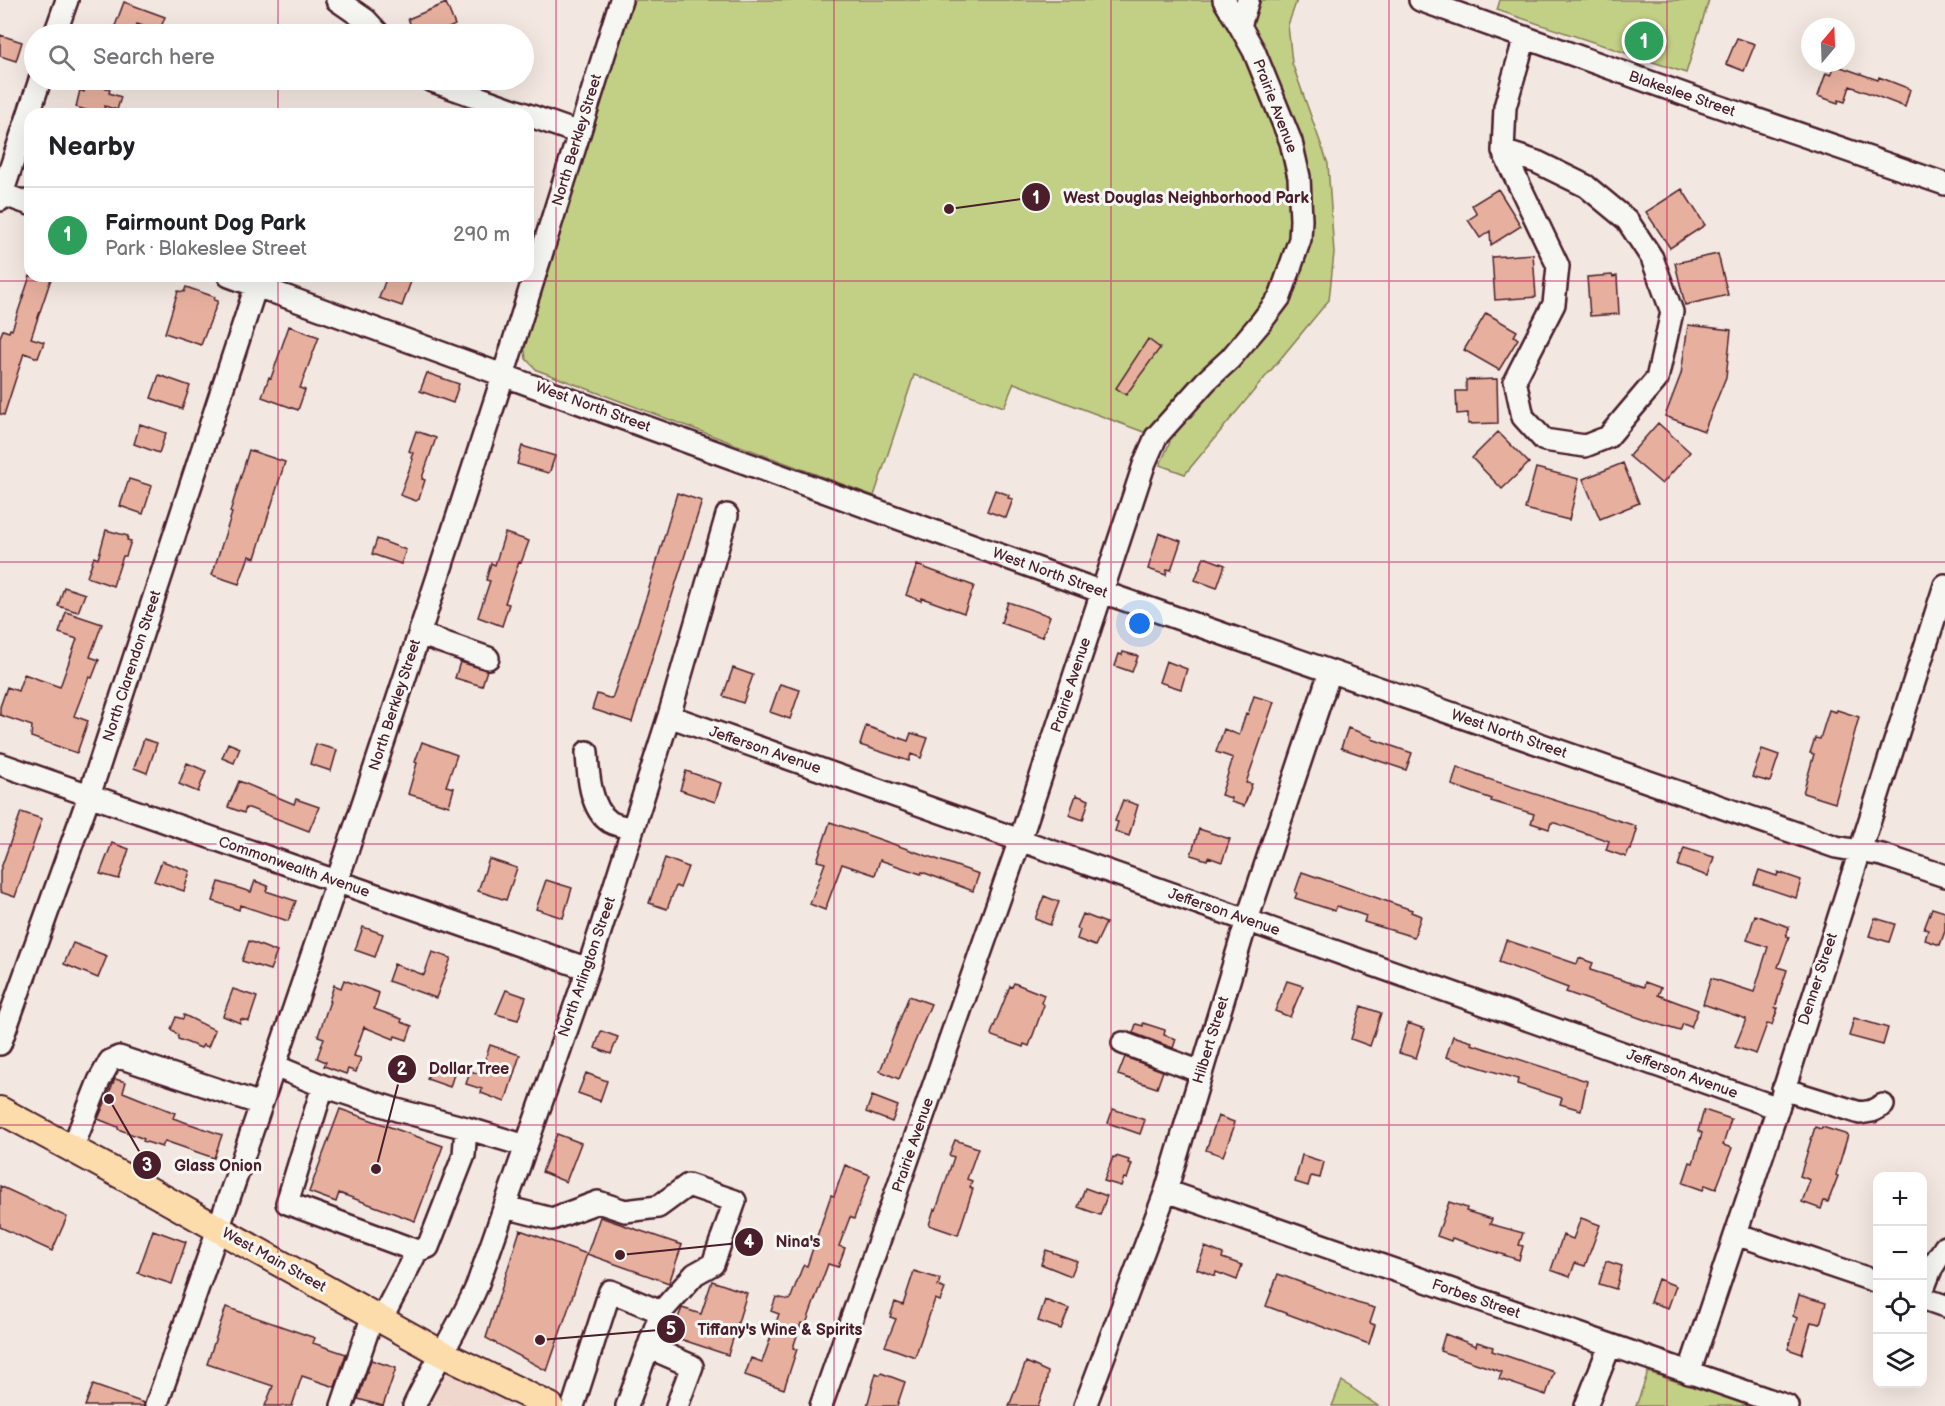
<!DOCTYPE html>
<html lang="en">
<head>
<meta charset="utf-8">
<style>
  body { margin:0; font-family:"Balsamiq Sans",sans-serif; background:#f2f2f2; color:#202124 }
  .controls { position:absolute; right:18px; bottom:18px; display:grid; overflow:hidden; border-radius:12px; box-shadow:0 6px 24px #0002 }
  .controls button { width:54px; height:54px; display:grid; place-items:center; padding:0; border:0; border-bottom:2px solid #e0e0e0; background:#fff; color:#202124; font:30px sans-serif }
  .compass { position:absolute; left:1801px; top:18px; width:54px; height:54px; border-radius:50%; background:#fff; box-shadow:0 6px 24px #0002; rotate:19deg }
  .you { position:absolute; left:1140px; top:624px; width:21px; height:21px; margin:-15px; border:4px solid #fff; border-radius:50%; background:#1a73e8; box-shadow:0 0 0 9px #1a73e833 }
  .badge { display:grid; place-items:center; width:39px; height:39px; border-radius:50%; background:#b45309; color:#fff; font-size:20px; font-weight:700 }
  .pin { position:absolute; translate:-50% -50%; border:3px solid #fff; box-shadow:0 2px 6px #0006 }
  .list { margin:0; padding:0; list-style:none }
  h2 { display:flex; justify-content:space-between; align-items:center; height:78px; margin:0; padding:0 24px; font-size:26px }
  h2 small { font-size:20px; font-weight:400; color:#757577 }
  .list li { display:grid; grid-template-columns:39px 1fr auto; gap:18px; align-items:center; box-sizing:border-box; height:96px; padding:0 24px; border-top:2px solid #e0e0e0 }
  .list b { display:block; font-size:22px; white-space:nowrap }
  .list p { margin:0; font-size:20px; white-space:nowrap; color:#757577 }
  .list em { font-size:20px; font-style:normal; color:#757577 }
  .icon { flex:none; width:33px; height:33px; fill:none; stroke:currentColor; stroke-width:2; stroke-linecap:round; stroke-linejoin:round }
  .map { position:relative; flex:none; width:1945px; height:1406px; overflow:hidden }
  .search { position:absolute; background:#fff; box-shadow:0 6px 24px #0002; left:24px; top:24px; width:510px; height:66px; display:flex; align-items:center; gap:15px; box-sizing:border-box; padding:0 21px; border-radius:33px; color:#757577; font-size:22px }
  .panel { position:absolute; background:#fff; box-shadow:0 6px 24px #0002; left:24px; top:108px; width:510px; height:174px; border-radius:18px }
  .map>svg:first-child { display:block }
  .built { fill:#efd7cd }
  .green { fill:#c2d085; stroke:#867858; stroke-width:1.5 }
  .building { fill:#e7b09e; stroke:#4a1f2b; stroke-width:1.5 }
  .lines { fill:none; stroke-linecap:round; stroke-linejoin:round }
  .minor-casing { stroke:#4a1f2b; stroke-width:26 }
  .major-casing { stroke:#4a1f2b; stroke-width:30 }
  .minor { stroke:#f6f6f2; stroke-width:21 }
  .major { stroke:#fddcac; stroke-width:26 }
  .grid { fill:none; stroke:#c2185b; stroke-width:1.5; stroke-opacity:0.55 }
  .labels { text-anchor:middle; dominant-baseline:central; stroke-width:6; stroke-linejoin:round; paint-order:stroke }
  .street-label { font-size:15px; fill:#4a1f2b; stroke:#f6f6f2 }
  .leader { fill:none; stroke:#4a1f2b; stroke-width:2 }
  .callout-dot { fill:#4a1f2b; stroke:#f6f6f2; stroke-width:2 }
  .mark-label { font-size:18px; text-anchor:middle; font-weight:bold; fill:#fff }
  .callout-label { font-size:16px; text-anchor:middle; font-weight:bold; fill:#4a1f2b; stroke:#f6f6f2; stroke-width:6; stroke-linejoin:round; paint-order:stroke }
</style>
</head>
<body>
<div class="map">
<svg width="1945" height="1406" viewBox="0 0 1945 1406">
  <rect width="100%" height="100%" fill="#f3e8e1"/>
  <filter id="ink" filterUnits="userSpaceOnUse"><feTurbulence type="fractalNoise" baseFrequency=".0167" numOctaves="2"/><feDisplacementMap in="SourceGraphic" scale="12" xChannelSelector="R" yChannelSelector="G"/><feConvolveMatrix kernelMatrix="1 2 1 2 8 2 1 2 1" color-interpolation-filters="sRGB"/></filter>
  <g filter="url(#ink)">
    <path class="built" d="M446 1355 550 1406H428Z"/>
    <path class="green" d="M634 0H1297L1288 25 1292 63 1328 164 1334 253 1329 300 1185 474 1160 465 1170 442 1014 383 1004 407 914 375 874 496 537 370 526 359 524 343Z
      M1500 0H1709L1686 73 1497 10Z
      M1648 1372 1750 1406H1636Z
      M1342 1381 1378 1406H1332Z"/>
    <path class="building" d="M124 2 165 17 159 32 137 24 134 34H112Z
      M446 3 455 25 437 34H415L408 19Z
      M0 35 22 42 16 61 0 56Z
      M1737 38 1755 44 1744 71 1726 64Z
      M1835 65 1878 80 1879 77 1910 89 1905 107 1850 86 1845 102 1839 100 1838 103 1818 96 1826 73 1831 75Z
      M87 83 110 89 109 93 121 97 117 110 105 106 103 114H99L76 107 80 90 84 92Z
      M1498 189 1521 226 1491 245 1490 231 1480 238 1468 220 1477 214 1472 205Z
      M1682 189 1705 225 1670 248 1646 212Z
      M1533 254 1536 297 1495 300 1492 257Z
      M1718 254 1728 295 1685 305 1675 263Z
      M1612 275 1613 277 1617 276 1619 314 1590 316 1587 277Z
      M30 276H52L31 338 44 342 38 358 24 353 4 415 0 414V337L3 330 9 332 10 329 12 330Z
      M387 276H413L402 306 379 298Z
      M186 287 215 297 214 300 218 301 201 345 165 333 178 291 184 292Z
      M1486 313 1517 331 1514 336 1518 339 1499 370 1464 350Z
      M1688 325 1731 330 1726 377 1704 431 1665 416 1681 374Z
      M289 326 319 337 300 388 305 390 298 410 262 397 269 377 271 378Z
      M1148 339 1160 348 1126 395 1116 388Z
      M427 373 459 384 453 403 420 391Z
      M159 375 190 386 182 409 151 398Z
      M1497 379 1498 423 1468 424V413L1457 414 1456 391H1466V380Z
      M1658 423 1690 452 1662 484 1629 456Z
      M140 424 166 433 159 453 134 444Z
      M416 431 436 438 423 475 422 479 425 480 419 499 416 501 400 495 413 459 411 458 413 453 409 451Z
      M1498 432 1529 463 1502 489 1472 458Z
      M522 446 555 456 550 471 548 473 517 464Z
      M249 450 285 462 255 558 249 556 239 584 212 575 232 513 230 512Z
      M1623 463 1639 503 1600 519 1583 479Z
      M1536 468 1579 479 1569 520 1525 509Z
      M129 479 152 486 143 514 120 506Z
      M995 490 1009 495 1008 498 1013 499 1006 518 987 511Z
      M677 493 702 501 632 722 592 709 597 694 612 699 647 595Z
      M106 530 128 536 127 540 131 541 126 556H123L113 586 87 577 94 557 98 559Z
      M505 533 529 541 521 563 519 562 505 603 509 604 502 626 478 617 490 581 486 580 491 563 495 565Z
      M1159 533 1181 541 1171 570 1167 569 1166 575 1148 569Z
      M377 539 406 550 401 564 372 554Z
      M1204 557 1225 565 1217 588 1195 580Z
      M917 565 974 586 964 613 922 598 921 601 906 595Z
      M64 587 85 594 78 612 58 606Z
      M1008 602 1050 616 1042 637 1001 623Z
      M66 612 102 624 90 657 99 660 92 678 89 677 74 716 88 721 77 753 31 737 32 726 0 715V707L7 687 18 691 24 674 60 687 77 639 59 633Z
      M1123 652 1138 656 1132 672 1115 666 1119 654 1122 655Z
      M1166 661 1187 669 1181 689 1159 682Z
      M460 662 487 670 482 686 455 678Z
      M733 668 753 675 743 703 723 696Z
      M780 684 800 690 790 719 770 712Z
      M1254 696 1274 702 1246 783 1252 784 1244 806 1231 802V798L1221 795 1233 758 1216 752 1224 729 1239 735 1246 713 1248 714Z
      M1829 710 1836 712 1837 710 1859 717 1835 803 1803 793 1814 754 1810 753 1815 738 1820 739Z
      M866 726 908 741 911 733 928 738 921 758 911 754 909 761 860 745Z
      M1348 728 1373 737 1372 739 1412 753 1406 770 1341 748Z
      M144 739 157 743 147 773 134 768Z
      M422 742 457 755 446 786 454 788 449 806 408 794 417 763 415 762Z
      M228 743 240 748 234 763 222 758Z
      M316 744 337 750 331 771 310 764Z
      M1762 749 1779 755 1770 782 1752 777Z
      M187 763 206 771 198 792 179 784Z
      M1457 767 1485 777V778L1636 826 1635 829 1637 830 1631 850 1629 849 1626 857 1606 850 1609 841 1555 823H1551L1549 829 1531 823 1534 814 1491 801 1492 799 1452 785Z
      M686 771 721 783 715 802 680 790Z
      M239 781 294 804 296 799 319 807 309 831 249 808H246L244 813 228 807Z
      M1076 795 1089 800 1083 820 1069 815Z
      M1123 800 1138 805 1129 836 1115 831 1118 822 1115 821Z
      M21 812 42 819 15 897 0 892V871Z
      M830 822 979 874 973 891 922 872 921 874 880 860 875 875 842 864 825 910 810 904 825 863 817 861Z
      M1199 829 1230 839 1222 862 1208 857 1207 860 1191 855Z
      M112 843 129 849 119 879 100 874Z
      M1684 848 1714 857 1708 876 1678 866Z
      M665 858 688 867 680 888 676 886 667 909 649 903Z
      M489 859 517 868 506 900 478 891Z
      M162 861 190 871 184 891 154 881Z
      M1759 870 1777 876 1778 872 1801 880 1796 898 1754 884Z
      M1302 872 1412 910 1411 912 1421 916 1414 937 1364 922 1366 916 1337 906 1335 911 1295 898 1297 893 1295 892Z
      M546 880 572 888 563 918 536 909Z
      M255 881 268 886 266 891 296 901 288 921 240 905 239 910 213 901 219 882 251 892Z
      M1044 896 1059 902 1050 925 1035 919Z
      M1932 908 1945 912V931L1940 945 1925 940 1928 930 1924 929Z
      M1083 914 1106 923 1095 946 1077 939 1080 930 1077 928Z
      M1755 915 1789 927 1786 936 1789 937 1778 967 1787 970 1775 1008H1778L1772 1025 1767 1024 1756 1054 1735 1047 1746 1019 1703 1004 1711 978 1754 992 1768 947 1747 940Z
      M1875 918 1895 924 1889 942 1869 936Z
      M363 927 383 934 375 957 355 950Z
      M1506 940 1577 964 1579 958 1593 963 1590 970 1644 987 1645 982 1661 988 1658 995 1698 1010 1691 1027 1683 1024 1680 1031 1651 1022 1566 992 1568 988 1499 962Z
      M249 941 277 952 270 970 242 961Z
      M73 943 107 956 98 978 64 964Z
      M432 952 451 958 436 998 388 981 394 964 424 975Z
      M344 980 379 993 374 1009 402 1019 401 1022 412 1026 407 1040 395 1036 394 1039 364 1027 354 1056 361 1058 356 1072 348 1069 346 1074 324 1066 326 1062 317 1058 324 1038 318 1036 330 1001H329L334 985 341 988Z
      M1287 981 1303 986 1290 1017 1275 1011Z
      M1014 983 1044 995 1041 1003 1044 1005 1029 1046 1024 1044 1023 1047 992 1036 991 1034 1010 986 1012 987Z
      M233 989 257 997 249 1021 241 1019 240 1023 223 1016Z
      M506 990 526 997 518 1020 496 1014Z
      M909 996 931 1004 899 1079 880 1071Z
      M1361 1006 1381 1013 1370 1046 1351 1039Z
      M184 1015 215 1030 208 1047 203 1045 201 1048 178 1039V1035L171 1029 176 1017 183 1019Z
      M1854 1018 1888 1028 1883 1045 1849 1036Z
      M1143 1023 1165 1030 1164 1035 1176 1039 1173 1048 1133 1033 1136 1024 1143 1026Z
      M1408 1023 1425 1029 1416 1058 1399 1053Z
      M601 1031 618 1037 611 1054 595 1048Z
      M1453 1036 1472 1042 1471 1044 1587 1081 1581 1110 1560 1104 1562 1098 1517 1084 1518 1079 1446 1057Z
      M490 1045 520 1055 505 1102 481 1093 482 1089 466 1084 470 1071 480 1074Z
      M1125 1057 1163 1071 1157 1088 1118 1075Z
      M433 1063 455 1071 450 1087 427 1079Z
      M586 1073 607 1081 600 1101 578 1093Z
      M115 1079 126 1082 123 1092 175 1113 173 1118 222 1135 214 1158 165 1141 162 1147 143 1141 144 1139 118 1129V1127L98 1119Z
      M872 1096 898 1106 892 1122 866 1112Z
      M340 1109 443 1146 415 1221 339 1193 336 1202 309 1192Z
      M1113 1109 1145 1120 1140 1134 1108 1123Z
      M1704 1110 1731 1119 1723 1145 1732 1148 1716 1189 1705 1185 1703 1190 1683 1183 1690 1162 1693 1163 1702 1133 1698 1131Z
      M1218 1116 1234 1122 1233 1126 1234 1127 1223 1156 1206 1150Z
      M1815 1127 1821 1129 1822 1127 1848 1135 1836 1175 1838 1176 1828 1202 1824 1201 1821 1209 1802 1202 1810 1180 1800 1176Z
      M557 1134 581 1143 566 1182 542 1172Z
      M955 1140 978 1148 967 1179 972 1181 970 1187 973 1189 958 1235 929 1225 934 1209 936 1210 954 1157 949 1155Z
      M1302 1155 1324 1162 1320 1178 1311 1176 1308 1186 1295 1182Z
      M1116 1156 1129 1160 1128 1163 1132 1164 1127 1179 1124 1178 1121 1186 1104 1181 1113 1157 1116 1158Z
      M845 1165 870 1175 854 1219 850 1217 839 1246 845 1248 838 1267 828 1264 806 1324 801 1323 793 1348 797 1349 784 1389 745 1375 751 1358 762 1362 779 1314 771 1311 776 1297 790 1300 802 1268 804 1265 807 1266 831 1195 834 1196Z
      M0 1186 67 1217 52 1251 0 1227Z
      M1085 1188 1107 1196 1100 1215 1078 1207Z
      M1449 1202 1467 1208 1466 1211 1492 1219 1490 1224 1523 1233 1519 1245 1523 1246 1519 1260 1452 1238 1451 1241 1437 1236Z
      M600 1217 682 1245 669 1283 587 1254Z
      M1581 1218 1600 1225 1585 1266 1575 1263 1570 1277 1551 1270 1563 1235 1573 1239Z
      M153 1230 186 1242 172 1284 138 1273Z
      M520 1230 587 1254 547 1371 486 1338Z
      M1205 1247 1223 1254 1222 1258 1242 1265 1237 1280 1216 1272 1215 1276 1197 1269Z
      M1046 1250 1077 1261 1071 1276 1041 1264Z
      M1606 1261 1622 1266 1616 1289 1599 1284Z
      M914 1271 940 1279 938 1286 945 1289 940 1301 935 1299 915 1357 885 1346 896 1319 890 1317 895 1302 903 1305Z
      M1278 1274 1357 1303 1375 1308 1370 1323 1375 1325 1369 1344 1266 1306Z
      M1658 1279 1676 1286 1668 1308 1650 1302Z
      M712 1281 747 1293 728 1355 671 1336 682 1308 701 1314Z
      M1799 1295 1826 1303 1820 1324 1811 1322 1802 1354 1788 1349 1797 1318 1793 1316Z
      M1045 1300 1069 1309 1061 1329 1038 1321Z
      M226 1307 315 1338 313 1343 346 1354 335 1387 302 1376 292 1406H265L273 1386 207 1364Z
      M1445 1334 1476 1346 1477 1342 1493 1347 1492 1351 1554 1372 1546 1395 1499 1379 1502 1372 1440 1351Z
      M371 1360 396 1368 383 1406 358 1399Z
      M1026 1362 1048 1372 1046 1384 1038 1406H1009Z
      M876 1373 880 1375 881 1373 905 1382 897 1406H867Z
      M93 1385 144 1403V1406H85Z"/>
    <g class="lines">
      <defs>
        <path id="minor" d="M337 0 366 20 379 34
          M1224 0 1240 26
          M1420 0 1700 100 1945 184
          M55 34 67 0
          M430 80 525 114
          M528 115 579 133
          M1503 151 1537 162 1586 186 1627 220 1652 258 1672 312 1657 379 1608 437 1585 446 1544 440 1523 417 1515 380 1554 304 1558 266 1503 151 1505 107 1525 37
          M2 194 30 204
          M0 200 40 80
          M229 276 1102 592 1836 847 1882 855 1945 876
          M419 634 488 658
          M669 716 1778 1108
          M587 752C588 774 590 809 610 822 617 826 626 827 633 828
          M0 764 588 969
          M1123 1043 1201 1072
          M0 1044 89 796 256 286
          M275 1066 323 1086 287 1203 417 1251 381 1320
          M323 1086 397 1110 466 1128 464 1155 428 1247 417 1251
          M1783 1089 1860 1113 1872 1111 1883 1105
          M466 1128 526 1146
          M72 1149 99 1081 110 1061 119 1057 261 1104
          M1166 1191 1787 1406
          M505 1207 552 1219 598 1202 625 1211 658 1207 688 1185 735 1201 713 1264 695 1274 661 1312 627 1406
          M1736 1234 1878 1282
          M1922 1292 1931 1269 1945 1247
          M1922 1298 1945 1306
          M648 1347 692 1366 677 1406
          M1689 1373 1778 1108 1945 585
          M156 1406C277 1065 392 721 503 376 543 251 581 125 621 0
          M342 1406 373 1315
          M414 1406C433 1365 459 1328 477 1286L588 969 669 716 727 515
          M573 1406 610 1291 661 1312
          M821 1406 1020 840 1145 462 1156 437 1206 381 1230 359 1262 321 1280 297 1300 239 1301 220 1299 177 1291 142 1254 51 1240 26 1248 0
          M1085 1406 1166 1191 1247 920 1330 672
          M1586 1406 1610 1345"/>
        <path id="major" d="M0 1110 154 1193 441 1353 550 1406"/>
      </defs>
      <use href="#minor" class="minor-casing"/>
      <use href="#major" class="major-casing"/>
      <use href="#minor" class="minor"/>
      <use href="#major" class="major"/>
    </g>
  </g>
  <path class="grid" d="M278 0V34M556 0V1406M834 0V1406M1111 0V1406M1389 0V1406M1667 0V1406M278 80V114M278 276V1406M0 281H1945M0 562H1945M0 844H1945M0 1125H1945"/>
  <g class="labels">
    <g class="street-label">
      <text transform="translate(1682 94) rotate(19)">Blakeslee Street</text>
      <text transform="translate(1275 106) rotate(69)">Prairie Avenue</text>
      <text transform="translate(577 140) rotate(-73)">North Berkley Street</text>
      <text transform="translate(593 407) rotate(20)">West North Street</text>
      <text transform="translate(1050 573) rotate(20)">West North Street</text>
      <text transform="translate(132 666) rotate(-72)">North Clarendon Street</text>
      <text transform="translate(1071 685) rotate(-72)">Prairie Avenue</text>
      <text transform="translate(395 705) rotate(-72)">North Berkley Street</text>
      <text transform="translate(1509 734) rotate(19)">West North Street</text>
      <text transform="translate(765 750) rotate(19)">Jefferson Avenue</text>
      <text transform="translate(294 867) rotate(19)">Commonwealth Avenue</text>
      <text transform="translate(1224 912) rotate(19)">Jefferson Avenue</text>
      <text transform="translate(587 967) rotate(-71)">North Arlington Street</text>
      <text transform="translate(1818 979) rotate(-72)">Denner Street</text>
      <text transform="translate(1211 1040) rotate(-73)">Hilbert Street</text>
      <text transform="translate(1682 1074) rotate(20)">Jefferson Avenue</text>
      <text transform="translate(913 1145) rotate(-71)">Prairie Avenue</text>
      <text transform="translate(274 1260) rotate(29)">West Main Street</text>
      <text transform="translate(1476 1299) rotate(19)">Forbes Street</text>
    </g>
  </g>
  <path class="leader" d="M949 209L1036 197M376 1169L402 1069M109 1099L147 1165M620 1255L749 1242M540 1340L671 1329"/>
  <g class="callout-dot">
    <circle cx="949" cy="209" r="6"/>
    <circle cx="376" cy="1169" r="6"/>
    <circle cx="109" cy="1099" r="6"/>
    <circle cx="620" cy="1255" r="6"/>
    <circle cx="540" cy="1340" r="6"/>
    <circle cx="1036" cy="197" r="15"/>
    <circle cx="402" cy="1069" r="15"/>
    <circle cx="147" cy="1165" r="15"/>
    <circle cx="749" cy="1242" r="15"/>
    <circle cx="671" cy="1329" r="15"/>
  </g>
  <g class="mark-label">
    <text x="1036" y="204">1</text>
    <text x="402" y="1075">2</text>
    <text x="147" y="1171">3</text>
    <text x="749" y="1248">4</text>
    <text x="671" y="1335">5</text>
  </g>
  <g class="callout-label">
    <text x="1186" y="203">West Douglas Neighborhood Park</text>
    <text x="469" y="1074">Dollar Tree</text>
    <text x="218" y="1171">Glass Onion</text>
    <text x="798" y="1247">Nina's</text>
    <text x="780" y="1335">Tiffany's Wine &amp; Spirits</text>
  </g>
</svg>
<div class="controls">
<button>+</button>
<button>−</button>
<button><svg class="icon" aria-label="locate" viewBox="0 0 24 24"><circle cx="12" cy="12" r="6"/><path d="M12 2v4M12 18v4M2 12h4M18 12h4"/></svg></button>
<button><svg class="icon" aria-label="layers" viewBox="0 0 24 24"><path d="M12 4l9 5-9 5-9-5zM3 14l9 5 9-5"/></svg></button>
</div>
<svg class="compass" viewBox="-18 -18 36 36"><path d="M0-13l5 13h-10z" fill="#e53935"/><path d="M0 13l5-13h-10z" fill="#757577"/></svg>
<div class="you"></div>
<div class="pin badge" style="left:1644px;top:41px;background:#2e9e5b">1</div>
<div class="search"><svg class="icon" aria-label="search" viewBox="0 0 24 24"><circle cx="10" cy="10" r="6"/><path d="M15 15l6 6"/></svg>Search here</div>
<section class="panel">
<h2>Nearby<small></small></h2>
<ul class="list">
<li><span class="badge" style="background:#2e9e5b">1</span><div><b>Fairmount Dog Park</b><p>Park · Blakeslee Street</p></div><em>290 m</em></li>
</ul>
</section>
</div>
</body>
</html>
